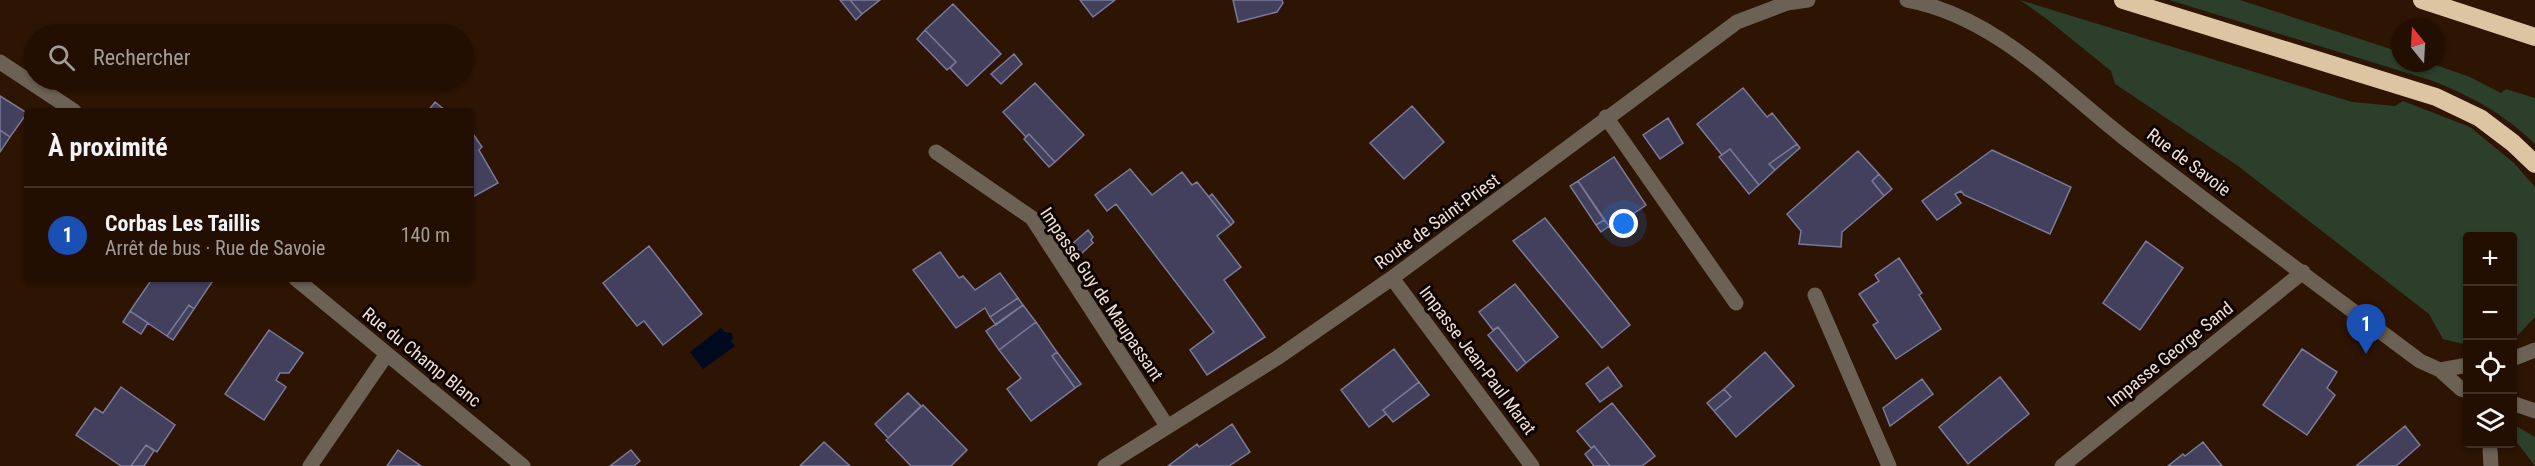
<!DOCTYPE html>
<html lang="fr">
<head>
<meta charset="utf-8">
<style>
  body { margin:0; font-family:"Roboto Condensed",sans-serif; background:#2a180c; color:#f1f3f6 }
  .controls { position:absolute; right:18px; bottom:18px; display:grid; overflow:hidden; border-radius:6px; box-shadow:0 2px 4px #0004 }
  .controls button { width:54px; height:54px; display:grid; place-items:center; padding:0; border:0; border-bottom:2px solid #3f2f24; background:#220f02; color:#f1f3f6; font:30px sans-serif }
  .compass { position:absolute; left:2391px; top:18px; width:54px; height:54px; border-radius:50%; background:#220f02; box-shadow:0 2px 4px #0004; rotate:342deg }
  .you { position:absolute; left:1624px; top:224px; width:21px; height:21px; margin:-15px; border:4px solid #fff; border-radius:50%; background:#1a73e8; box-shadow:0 0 0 9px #1a73e833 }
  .badge { display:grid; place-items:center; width:39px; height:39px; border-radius:50%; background:#1a73e8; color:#fff; font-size:20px; font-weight:700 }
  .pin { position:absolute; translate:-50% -50px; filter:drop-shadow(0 2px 3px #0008) }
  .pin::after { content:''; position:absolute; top:32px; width:21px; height:18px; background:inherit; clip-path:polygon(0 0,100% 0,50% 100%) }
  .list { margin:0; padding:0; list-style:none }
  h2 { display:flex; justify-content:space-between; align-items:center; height:78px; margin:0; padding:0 24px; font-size:26px }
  h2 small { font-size:20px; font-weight:400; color:#a29c99 }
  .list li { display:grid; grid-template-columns:39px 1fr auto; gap:18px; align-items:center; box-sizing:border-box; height:96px; padding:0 24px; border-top:2px solid #3f2f24 }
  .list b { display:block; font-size:22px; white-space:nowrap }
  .list p { margin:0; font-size:20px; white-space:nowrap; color:#a29c99 }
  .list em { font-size:20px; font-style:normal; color:#a29c99 }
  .icon { flex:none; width:33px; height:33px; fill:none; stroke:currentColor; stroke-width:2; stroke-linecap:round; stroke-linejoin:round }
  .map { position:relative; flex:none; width:2535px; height:466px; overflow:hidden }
  .search { position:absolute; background:#220f02; box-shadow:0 2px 4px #0004; left:24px; top:24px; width:450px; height:66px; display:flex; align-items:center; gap:15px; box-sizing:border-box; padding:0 21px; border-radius:33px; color:#a29c99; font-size:22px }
  .panel { position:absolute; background:#220f02; box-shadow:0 2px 4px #0004; left:24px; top:108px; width:450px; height:174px; border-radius:6px }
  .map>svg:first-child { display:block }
  .green { fill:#2b3f2a }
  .water { fill:#000a1f }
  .building { fill:#42405d; stroke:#7a7999; stroke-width:1.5 }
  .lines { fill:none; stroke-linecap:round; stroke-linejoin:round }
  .minor { stroke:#6b6154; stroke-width:15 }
  .highway { stroke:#ddc4a3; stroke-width:18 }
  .labels { text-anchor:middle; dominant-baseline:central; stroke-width:6; stroke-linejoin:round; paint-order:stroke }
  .street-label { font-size:18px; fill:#f1dfd4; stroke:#0d0401 }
</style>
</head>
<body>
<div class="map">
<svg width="2535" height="466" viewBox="0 0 2535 466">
  <rect width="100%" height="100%" fill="#2d1403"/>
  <path class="green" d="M2020 0 2352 102 2395 106 2403 101 2470 127 2514 163 2535 187V317L2517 336 2513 338 2512 237H2468L2467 345 2443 339 2429 314 2238 166 2115 84 2111 71 2048 20Z
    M2169 0H2240L2400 52V63H2430L2470 77 2501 93 2506 89 2535 98V144C2505 114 2469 95 2430 80Z
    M2513 424 2535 437V466L2519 445 2513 441Z"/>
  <path class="water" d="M721 328 725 332 732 333 733 338 731 341 735 346 703 369 690 352Z"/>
  <path class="building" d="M840 0H850L862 14 856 20Z
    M850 0H880L862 14Z
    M1080 0H1115L1093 17Z
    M1233 0H1282L1283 3 1277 12 1238 22Z
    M953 4 1001 54 967 86 950 68 956 62 925 30Z
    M925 30 956 62 947 70 917 39Z
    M1014 54 1022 64 1001 84 991 74Z
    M1035 83 1084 135 1055 162 1029 134 1026 137 1003 112Z
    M1743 88 1767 117 1772 113 1797 144 1769 164 1775 170 1759 185 1730 149 1722 155 1697 124Z
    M0 96 27 113 10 137 0 130Z
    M435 102 446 111H428Z
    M1412 106 1444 142 1404 179 1370 143Z
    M1668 118 1683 143 1660 159 1643 135Z
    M0 130 10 137 0 152Z
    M471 131 482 147 479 150 498 183 471 198Z
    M1029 134 1055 162 1049 167 1024 139Z
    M1797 144 1800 148 1775 170 1769 164Z
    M1730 149 1759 185 1749 194 1719 157Z
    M1992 150 2071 187 2050 234 1964 195 1961 191 1955 194 1961 203 1937 220 1922 201Z
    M1858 151 1879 174 1872 181 1884 196 1842 232 1841 247 1799 244 1801 231 1787 214Z
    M1614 157 1646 205 1611 229 1578 181Z
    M1130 169 1152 195 1182 172 1192 185 1197 182 1231 225 1217 236 1241 267 1224 280 1265 337 1207 375 1190 350 1214 332 1116 204 1107 211 1095 195Z
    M1879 174 1892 189 1884 196 1872 181Z
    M1578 181 1604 220 1596 225 1570 186Z
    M1212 194 1234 222 1231 225 1209 197Z
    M1545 218 1630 325 1602 348 1513 241Z
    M1604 220 1609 226 1601 232 1596 225Z
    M1088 230 1093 237 1091 240 1093 243 1081 254 1073 243Z
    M2146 241 2183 268 2140 330 2103 303Z
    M649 246 702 314 663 345 644 321 637 326 603 283Z
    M940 252 959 278 963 276 975 290 1000 273 1018 298 990 317 985 308 956 328 913 270Z
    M1899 258 1922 293 1919 295 1941 329 1896 359 1873 325 1878 322 1859 294 1879 281 1875 275Z
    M152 279 157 280 214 279 194 309 189 305 167 336 130 311Z
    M1515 284 1558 337 1526 363 1498 327 1493 330 1479 312Z
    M1018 298 1023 305 996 325 990 317Z
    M189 305 194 309 173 340 167 336Z
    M1023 305 1036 322 999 350 986 331Z
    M130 311 148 323 141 334 123 322Z
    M1036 322 1057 352 1052 356 1075 388 1031 421 1007 389 1021 378 999 350Z
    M1498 327 1526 363 1517 371 1488 335Z
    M269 330 303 353 289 373H280L276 380 286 387 264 420 225 394Z
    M1394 349 1419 382 1383 410 1386 414 1369 427 1341 390Z
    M2302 349 2337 372 2327 388 2335 395 2307 435 2263 405Z
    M1057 352 1081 384 1075 388 1052 356Z
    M1765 352 1794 386 1736 437 1714 411 1731 397 1724 389Z
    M1608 367 1622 386 1600 402 1586 384Z
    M2000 377 2029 414 1968 464 1939 427Z
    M1922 379 1933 394 1890 426 1883 408Z
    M1419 382 1429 395 1393 422 1383 410Z
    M121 387 175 425 157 452 146 445 131 466H121L76 435 95 408 103 413Z
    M1724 389 1731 397 1714 411 1707 403Z
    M908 393 921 406 888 438 875 424Z
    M1612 403 1655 456 1642 466H1610L1594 446 1591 448 1577 431Z
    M923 405 967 450 951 466H911L886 440Z
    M1232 424 1250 452 1229 466H1168L1197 444 1199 447Z
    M2405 426 2420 445 2396 466H2356Z
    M824 442 850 466H800Z
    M2203 442 2222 466H2168L2183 454 2185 456Z
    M146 445 154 451 144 466H131Z
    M1594 446 1610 466H1594L1585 454Z
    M398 450 421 466H387Z
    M631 450 640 461 634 466H610Z"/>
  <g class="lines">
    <path class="minor" d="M1907 0C1994 16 2057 85 2123 137 2220 213 2321 287 2420 361L2440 370 2461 389 2468 391
      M0 62 74 111
      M1606 117 1736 303
      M936 152 1032 218 1167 426
      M1392 278 1532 466
      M296 279 523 466
      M1815 295 1889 466
      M2512 359 2535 350
      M2440 370 2468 365
      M2512 403 2535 411
      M2490 450 2491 466
      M310 466 387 354
      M1105 466 1277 358 1392 278 1737 22 1787 3 1808 0
      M2062 466 2303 272"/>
    <path class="highway" d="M2123 0 2436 97 2480 118 2513 143 2535 164
      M2422 0 2535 37"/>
  </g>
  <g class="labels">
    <g class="street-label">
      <text transform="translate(2189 162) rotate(37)">Rue de Savoie</text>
      <text transform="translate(1437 221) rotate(-36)">Route de Saint-Priest</text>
      <text transform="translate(1102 294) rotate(56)">Impasse Guy de Maupassant</text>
      <text transform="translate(2170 354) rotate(-39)">Impasse George Sand</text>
      <text transform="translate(422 357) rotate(39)">Rue du Champ Blanc</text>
      <text transform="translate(1478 360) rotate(53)">Impasse Jean-Paul Marat</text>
    </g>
  </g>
</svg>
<div class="controls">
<button>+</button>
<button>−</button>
<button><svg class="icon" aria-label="locate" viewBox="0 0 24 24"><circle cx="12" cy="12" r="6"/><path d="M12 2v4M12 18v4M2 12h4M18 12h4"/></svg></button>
<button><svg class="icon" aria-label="layers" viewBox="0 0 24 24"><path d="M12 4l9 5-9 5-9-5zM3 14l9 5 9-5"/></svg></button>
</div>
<svg class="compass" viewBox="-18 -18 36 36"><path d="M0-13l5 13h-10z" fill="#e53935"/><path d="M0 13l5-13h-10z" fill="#a29c99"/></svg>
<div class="you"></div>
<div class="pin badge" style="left:2366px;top:354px;background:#1a4fb4">1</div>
<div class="search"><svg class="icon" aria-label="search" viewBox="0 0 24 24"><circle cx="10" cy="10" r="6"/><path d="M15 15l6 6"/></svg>Rechercher</div>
<section class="panel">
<h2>À proximité<small></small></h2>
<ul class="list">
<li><span class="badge" style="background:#1a4fb4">1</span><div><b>Corbas Les Taillis</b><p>Arrêt de bus · Rue de Savoie</p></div><em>140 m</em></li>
</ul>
</section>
</div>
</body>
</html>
